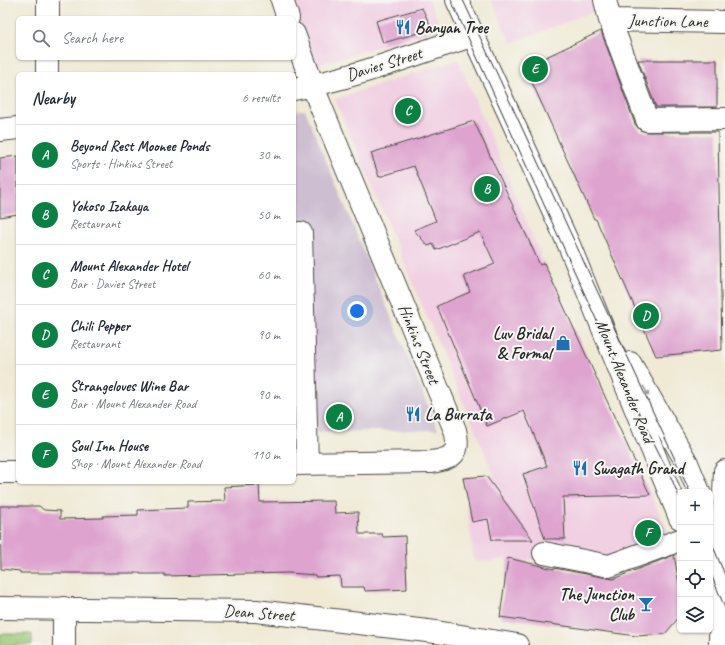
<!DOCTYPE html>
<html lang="en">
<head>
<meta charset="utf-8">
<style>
  body { margin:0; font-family:Caveat,sans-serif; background:#f6f6f7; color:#1f2937 }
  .controls { position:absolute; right:12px; bottom:12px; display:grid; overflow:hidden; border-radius:6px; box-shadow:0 1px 3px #0004 }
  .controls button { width:36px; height:36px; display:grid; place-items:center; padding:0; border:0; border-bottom:1px solid #e0e1e3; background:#fff; color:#1f2937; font:20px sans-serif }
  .you { position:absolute; left:357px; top:311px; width:14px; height:14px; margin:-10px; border:3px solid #fff; border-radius:50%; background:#1a73e8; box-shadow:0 0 0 6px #1a73e833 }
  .badge { display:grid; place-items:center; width:26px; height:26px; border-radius:50%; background:#0b8043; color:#fff; font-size:13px; font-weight:700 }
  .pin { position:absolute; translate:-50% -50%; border:2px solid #fff; box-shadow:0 1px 4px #0006 }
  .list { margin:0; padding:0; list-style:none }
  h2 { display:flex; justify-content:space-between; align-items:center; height:52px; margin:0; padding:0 16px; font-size:17px }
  h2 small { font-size:13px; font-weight:400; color:#747a83 }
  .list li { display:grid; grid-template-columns:26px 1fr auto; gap:12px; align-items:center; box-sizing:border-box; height:60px; padding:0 16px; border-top:1px solid #e0e1e3 }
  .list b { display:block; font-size:15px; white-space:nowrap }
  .list p { margin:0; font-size:13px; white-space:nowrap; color:#747a83 }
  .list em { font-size:13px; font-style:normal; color:#747a83 }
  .icon { flex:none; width:22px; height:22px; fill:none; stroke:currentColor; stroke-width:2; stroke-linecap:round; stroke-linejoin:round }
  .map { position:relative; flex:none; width:725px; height:645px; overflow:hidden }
  .search { position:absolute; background:#fff; box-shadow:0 1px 3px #0004; left:16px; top:16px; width:280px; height:44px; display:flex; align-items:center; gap:10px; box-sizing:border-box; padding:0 14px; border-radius:6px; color:#747a83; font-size:15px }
  .panel { position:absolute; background:#fff; box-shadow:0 1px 3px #0004; left:16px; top:72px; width:280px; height:412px; border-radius:6px }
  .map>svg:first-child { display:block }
  .built { fill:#f1d0e3 }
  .industrial { fill:#cebed1 }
  .green { fill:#9cca78; stroke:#647a52 }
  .building { fill:#dea3cf }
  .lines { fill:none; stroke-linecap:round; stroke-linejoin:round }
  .minor-casing { stroke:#494844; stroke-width:24 }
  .major-casing { stroke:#494844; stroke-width:24 }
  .minor { stroke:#fff; stroke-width:22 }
  .major { stroke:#fff; stroke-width:22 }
  .tram { stroke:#2b2b2b; stroke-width:1 }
  .oneway { fill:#a0a0a0 }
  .labels { text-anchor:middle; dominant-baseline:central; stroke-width:4; stroke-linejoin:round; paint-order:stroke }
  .street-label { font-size:17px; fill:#2b2b2b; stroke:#f6f6f2 }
  .poi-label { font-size:17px; font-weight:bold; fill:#2b2b2b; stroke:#f6f6f2; text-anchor:start }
</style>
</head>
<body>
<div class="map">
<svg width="725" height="645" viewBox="0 0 725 645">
  <rect width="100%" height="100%" fill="#f6f6f2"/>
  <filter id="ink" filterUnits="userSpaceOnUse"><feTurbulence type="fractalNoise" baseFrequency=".025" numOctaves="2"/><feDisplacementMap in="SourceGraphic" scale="8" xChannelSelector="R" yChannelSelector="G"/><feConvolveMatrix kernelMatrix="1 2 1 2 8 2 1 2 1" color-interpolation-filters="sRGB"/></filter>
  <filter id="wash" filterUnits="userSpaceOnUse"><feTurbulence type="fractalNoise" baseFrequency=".012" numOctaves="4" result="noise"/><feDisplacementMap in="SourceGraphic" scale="16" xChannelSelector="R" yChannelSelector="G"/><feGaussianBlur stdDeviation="0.9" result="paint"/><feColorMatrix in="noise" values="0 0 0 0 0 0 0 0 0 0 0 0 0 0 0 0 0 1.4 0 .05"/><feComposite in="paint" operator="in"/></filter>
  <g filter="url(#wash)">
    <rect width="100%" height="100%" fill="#f0ead5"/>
    <path class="built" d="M283 0H429L438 20 436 30 306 68Z
      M491 0H609L612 4 511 43Z
      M458 59 544 263 671 539 612 562 565 553 523 561 508 558 488 562 474 561 463 478 494 475 335 99Z"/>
    <path class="industrial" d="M305 110 438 430 317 432 294 228V111Z"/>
    <path class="green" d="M0 634H32V645H0Z"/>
    <g id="blocks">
      <path class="building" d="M422 8 432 29 383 43 376 21Z
        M601 31 635 124 640 130 647 132H718L722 350 656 356 596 219H594L525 67Z
        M638 60H717V107H656Z
        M474 121 540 265 544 263 650 495 563 497 565 539H545L523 474 547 466 524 411 487 426 437 306 470 292 464 276 495 264 480 232 436 250 433 244 428 246 414 230 436 221 414 166 379 177 371 153Z
        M18 156V214L0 217V158Z
        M486 476 533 540H492L488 519 472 522 463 478Z
        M259 485 260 502 334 501 335 513 358 512 359 534H382L383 537 405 536 407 589 365 591 364 587H341L340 576 316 577 315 575 289 573 165 576V574H140V573H20V571L1 569 0 506H39L44 510 60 511V519L103 518V516L138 515V510L188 508V502L225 501 224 487Z
        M674 555 680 589V616L665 634 636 636 500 617 508 558 554 569V568L613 579Z"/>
    </g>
  </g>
  <g filter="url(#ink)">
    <use href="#blocks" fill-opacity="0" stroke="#494844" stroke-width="1"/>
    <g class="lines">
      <defs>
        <path id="minor" d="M282 0 288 18
          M605 0 610 20 647 120 725 119
          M48 18V0
          M610 20 725 22
          M294 34 319 102 455 430C461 453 453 459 431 462L294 464
          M47 74V58
          M294 89C355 78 415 54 474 35
          M0 130 18 128
          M294 234 301 233 307 464
          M0 472H18
          M544 553 609 566 680 540
          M0 608 256 611 436 632 517 645
          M64 645V608"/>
        <path id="major" d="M457 0 569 245 680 518
          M630 363 687 463 699 492
          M720 645 721 564 725 471"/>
      </defs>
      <use href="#minor" class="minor-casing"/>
      <use href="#major" class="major-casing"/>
      <use href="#minor" class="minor"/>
      <use href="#major" class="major"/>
      <path class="tram" d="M451 0 636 407 670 475 680 499
        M463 0 690 492
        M710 539 725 575
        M710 572 725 608"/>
    </g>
    <defs><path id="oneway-solid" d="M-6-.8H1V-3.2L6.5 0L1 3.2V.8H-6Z"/></defs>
    <use class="oneway" href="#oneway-solid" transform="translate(646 391) rotate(61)"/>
  </g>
  <defs>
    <symbol id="restaurant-bare" viewBox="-9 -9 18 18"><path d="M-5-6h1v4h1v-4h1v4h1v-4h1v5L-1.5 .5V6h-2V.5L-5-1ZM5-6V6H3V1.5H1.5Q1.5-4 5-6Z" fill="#1f6fb2" stroke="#f6f6f2" stroke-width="2.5" paint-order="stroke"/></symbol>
    <symbol id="shop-bare" viewBox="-9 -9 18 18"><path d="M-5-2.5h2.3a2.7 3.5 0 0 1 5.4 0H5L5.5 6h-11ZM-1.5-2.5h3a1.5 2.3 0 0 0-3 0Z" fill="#1f6fb2" stroke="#f6f6f2" stroke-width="2.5" paint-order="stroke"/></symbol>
    <symbol id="bar-bare" viewBox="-9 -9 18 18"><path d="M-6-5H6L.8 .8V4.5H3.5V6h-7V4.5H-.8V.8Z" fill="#1f6fb2" stroke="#f6f6f2" stroke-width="2.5" paint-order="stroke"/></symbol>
  </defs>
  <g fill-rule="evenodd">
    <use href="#restaurant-bare" x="392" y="16" width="22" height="22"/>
    <use href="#shop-bare" x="552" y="332" width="22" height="22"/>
    <use href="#restaurant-bare" x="402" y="403" width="22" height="22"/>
    <use href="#restaurant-bare" x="569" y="457" width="22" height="22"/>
    <use href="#bar-bare" x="635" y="593" width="22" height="22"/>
  </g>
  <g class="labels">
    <g class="street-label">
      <text transform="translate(668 21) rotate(1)">Junction Lane</text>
      <text transform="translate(384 64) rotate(-17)">Davies Street</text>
      <text transform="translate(419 344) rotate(68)">Hinkins Street</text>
      <text transform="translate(625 381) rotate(68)">Mount Alexander Road</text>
      <text transform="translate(259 613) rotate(4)">Dean Street</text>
    </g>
    <g class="poi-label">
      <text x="415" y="27">Banyan Tree</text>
      <text x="551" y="333" text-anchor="end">Luv Bridal<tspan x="551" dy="20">&amp; Formal</tspan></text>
      <text x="425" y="414">La Burrata</text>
      <text x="592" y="468">Swagath Grand</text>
      <text x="634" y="594" text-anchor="end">The Junction<tspan x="634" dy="20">Club</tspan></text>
    </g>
  </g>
</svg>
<div class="controls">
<button>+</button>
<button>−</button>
<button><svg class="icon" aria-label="locate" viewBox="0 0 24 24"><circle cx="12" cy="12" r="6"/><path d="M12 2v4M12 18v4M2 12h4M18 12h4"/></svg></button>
<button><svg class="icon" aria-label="layers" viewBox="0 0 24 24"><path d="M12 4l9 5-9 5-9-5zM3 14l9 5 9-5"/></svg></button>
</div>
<div class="you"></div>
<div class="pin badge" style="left:339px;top:417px">A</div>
<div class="pin badge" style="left:487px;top:189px">B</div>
<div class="pin badge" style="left:408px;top:111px">C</div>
<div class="pin badge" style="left:646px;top:316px">D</div>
<div class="pin badge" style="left:535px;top:69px">E</div>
<div class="pin badge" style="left:648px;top:533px">F</div>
<div class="search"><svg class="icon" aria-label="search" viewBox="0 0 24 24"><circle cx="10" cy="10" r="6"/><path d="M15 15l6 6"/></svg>Search here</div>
<section class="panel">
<h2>Nearby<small>6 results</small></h2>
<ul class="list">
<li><span class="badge">A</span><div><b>Beyond Rest Moonee Ponds</b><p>Sports · Hinkins Street</p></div><em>30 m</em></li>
<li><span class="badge">B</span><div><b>Yokoso Izakaya</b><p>Restaurant</p></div><em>50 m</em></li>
<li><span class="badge">C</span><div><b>Mount Alexander Hotel</b><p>Bar · Davies Street</p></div><em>60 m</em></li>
<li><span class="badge">D</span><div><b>Chili Pepper</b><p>Restaurant</p></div><em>90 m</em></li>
<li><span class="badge">E</span><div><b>Strangeloves Wine Bar</b><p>Bar · Mount Alexander Road</p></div><em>90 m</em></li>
<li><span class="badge">F</span><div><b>Soul Inn House</b><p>Shop · Mount Alexander Road</p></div><em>110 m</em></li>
</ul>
</section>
</div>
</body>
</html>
